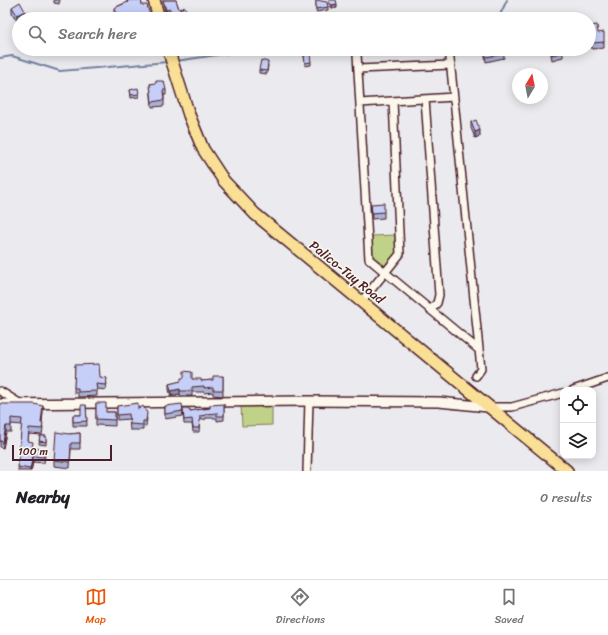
<!DOCTYPE html>
<html lang="en">
<head>
<meta charset="utf-8">
<style>
  body { margin:0; font-family:Sriracha,sans-serif; background:#f2f2f2; color:#202124 }
  .controls { position:absolute; right:12px; bottom:12px; display:grid; overflow:hidden; border-radius:8px; box-shadow:0 2px 10px #0003 }
  .controls button { width:36px; height:36px; display:grid; place-items:center; padding:0; border:0; border-bottom:1px solid #e0e0e0; background:#fff; color:#202124; font:20px sans-serif }
  .compass { position:absolute; left:512px; top:68px; width:36px; height:36px; border-radius:50%; background:#fff; box-shadow:0 2px 10px #0003; rotate:10deg }
  .scale { position:absolute; left:12px; bottom:10px; width:100px; box-sizing:border-box; padding-left:4px; border:2px solid #4a1f2b; border-top:0; font-size:11px; line-height:14px; white-space:nowrap; color:#4a1f2b; -webkit-text-stroke:3px #fbf7ec; paint-order:stroke }
  .list { margin:0; padding:0; list-style:none }
  h2 { display:flex; justify-content:space-between; align-items:center; height:52px; margin:0; padding:0 16px; font-size:17px }
  h2 small { font-size:13px; font-weight:400; color:#757577 }
  .icon { flex:none; width:22px; height:22px; fill:none; stroke:currentColor; stroke-width:2; stroke-linecap:round; stroke-linejoin:round }
  .map { position:relative; flex:none; width:608px; height:471px; overflow:hidden }
  .search { position:absolute; background:#fff; box-shadow:0 2px 10px #0003; left:12px; right:12px; top:12px; height:44px; display:flex; align-items:center; gap:10px; box-sizing:border-box; padding:0 14px; border-radius:22px; color:#757577; font-size:15px }
  .sheet { height:108px; background:#fff }
  nav { display:flex; justify-content:space-around; align-items:center; box-sizing:border-box; height:56px; border-top:1px solid #e0e0e0; background:#fff; font-size:11px; color:#757577 }
  nav a { display:grid; justify-items:center; gap:2px }
  nav .on { color:#ea580c }
  .map>svg:first-child { display:block }
  .green { fill:#c0d287; stroke:#857859 }
  .lines { fill:none; stroke-linecap:round; stroke-linejoin:round }
  .stream { stroke:#73829f; stroke-width:2 }
  .minor-casing { stroke:#4a1f2b; stroke-width:10 }
  .tertiary-casing { stroke:#4a1f2b; stroke-width:12 }
  .primary-casing { stroke:#4a1f2b; stroke-width:14 }
  .minor { stroke:#fbf7ec; stroke-width:7 }
  .tertiary { stroke:#fbf7ec; stroke-width:9 }
  .primary { stroke:#fadf96; stroke-width:11 }
  .wall { fill:#aab2d4; stroke:#4a1f2b }
  .shaded-wall { fill:#8b91ad; stroke:#4a1f2b }
  .building { fill:#c6cff7; stroke:#4a1f2b }
  .labels { text-anchor:middle; dominant-baseline:central; stroke-width:3; stroke-linejoin:round; paint-order:stroke }
  .street-label { font-size:13px; fill:#4a1f2b; stroke:#fbf7ec }
</style>
</head>
<body>
<div class="map">
<svg width="608" height="471" viewBox="0 0 608 471">
  <rect width="100%" height="100%" fill="#ebebef"/>
  <filter id="ink" filterUnits="userSpaceOnUse"><feTurbulence type="fractalNoise" baseFrequency=".025" numOctaves="2"/><feDisplacementMap in="SourceGraphic" scale="8" xChannelSelector="R" yChannelSelector="G"/><feConvolveMatrix kernelMatrix="1 2 1 2 8 2 1 2 1" color-interpolation-filters="sRGB"/></filter>
  <g filter="url(#ink)">
    <path class="green" d="M395 235 396 253 385 266 373 256 372 236Z
      M241 406H272V425L242 426Z"/>
    <g class="lines">
      <path class="stream" d="M394 19 411 13 428 19
        M498 19 507 0
        M0 58 12 56 60 71 168 62
        M176 61 237 52 242 49"/>
      <defs>
        <path id="minor" d="M449 49 481 369 476 376
          M382 50 387 49
          M357 54 369 259 479 350
          M358 69 451 65
          M425 99 439 295 437 303 430 310
          M360 103 454 97
          M361 302 400 254 393 101
          M573 390 608 378
          M0 391 21 404
          M489 407H512L563 393
          M307 471 309 401"/>
        <path id="tertiary" d="M0 404 309 401 439 402 488 407"/>
        <path id="primary" d="M154 0 159 19
          M168 49 189 115 203 149 224 181 255 214 567 471"/>
      </defs>
      <use href="#minor" class="minor-casing"/>
      <use href="#tertiary" class="tertiary-casing"/>
      <use href="#primary" class="primary-casing"/>
      <use href="#minor" class="minor"/>
      <use href="#tertiary" class="tertiary"/>
      <use href="#primary" class="primary"/>
    </g>
    <path class="wall" d="M54 0H60L59 4 54 3Z
      M127 0H141L142 5 151 19 117 18 114 13V8L127 2Z
      M163 0H176L179 9 188 14 192 19H172L170 14 166 15 163 3Z
      M316 0 328 7V10L316 12Z
      M329 2 337 8H332L329 5Z
      M12 7 25 17 17 21 12 13Z
      M589 26 598 33 604 42V48L592 49V47H589Z
      M550 49H570L563 51V57L552 60Z
      M485 51 504 54V58L486 62 485 56Z
      M304 55 311 62V65L305 66Z
      M268 65 267 74 259 73V70Z
      M156 83 166 90V95H164V106L152 107 150 84Z
      M130 90 139 94V97L131 98Z
      M471 122 480 136 475 138 471 128Z
      M371 204 384 212V218L372 219Z
      M75 365 100 377 107 383 106 390 97 389V396L78 397V393H74Z
      M223 376V396L213 395V392L204 393V392H192V396H180V394L171 396 169 390V384L192 379 201 381 213 380Z
      M96 403 106 412H115V426L96 425Z
      M0 404 43 412 42 423 43 429 42 435 29 434 28 441 33 448 45 455 44 463 33 462 31 471H18L22 425 11 424V432H6L3 448 0 447Z
      M224 404V420L217 421V418H206V419L200 420 199 432H193L192 424H184L183 413 190 411 210 408Z
      M86 405 87 426H73V415H81Z
      M117 406 138 409 147 418 146 426H143V430H130L129 419 117 420Z
      M165 406 183 411V416L165 419Z
      M80 433V449H71L70 468 54 466V460L69 434Z
      M40 436H46V445L39 444Z"/>
    <path class="shaded-wall" d="M337 4V8H332V5Z
      M170 9V14L166 15V10Z
      M25 11V17L21 19H19V20L17 21V15Z
      M107 49H118V50L107 53Z
      M562 49H570L562 51Z
      M480 130V136L475 138V132Z
      M180 389V394L171 396V391Z
      M43 406V412L41 429V423Z
      M6 426V432L3 448V442Z
      M33 456V462L31 471H30Z"/>
    <path class="building" d="M127 0H141L142 5H147L151 19H110L119 18 114 8 128 2Z
      M163 0H176L179 9 185 7 188 14H190L192 19H174L170 9 166 10Z
      M316 0 327 2 328 7 316 9Z
      M329 0H336L337 4 332 5 329 2Z
      M20 2 25 11 17 15 12 7Z
      M597 25 598 33 604 32V42L592 43V41H589V26Z
      M497 49H503L504 54 486 57 485 51Z
      M551 49H563V52L552 55Z
      M310 54 311 62 305 63 304 55Z
      M261 60 268 62 267 71 259 70Z
      M156 81H164L166 90H163L164 100 152 102 150 84 156 83Z
      M138 88 139 94 131 95 130 90Z
      M476 120 480 130 475 132 471 122Z
      M384 203V212L372 213 371 204Z
      M99 364 100 377 107 378 106 385 96 384 97 391 78 392V388H74L75 365Z
      M184 371 192 372V379H201V381L213 380V376H223V390H213V387L204 388V386L192 387V391H180V389L171 391 169 384 181 381V378H184Z
      M96 403H106V412H115V420L96 419Z
      M138 403V409L143 406 147 413 146 421H143V425L130 424 129 414 117 415V406Z
      M0 404H34L43 406 41 423H43L42 429 29 428 28 441 33 442 32 448 45 449 44 457 33 456 30 469 18 467 22 419 11 418V426H6L3 442 0 441Z
      M182 404 183 411 165 414V406Z
      M224 404V416H217V413L206 414V415L200 416 199 428H193L192 419 184 420 183 409H190V411L210 408V405Z
      M81 405H86L87 421 73 422V415H81Z
      M56 432 69 434 80 433V443H71L70 462 54 460Z
      M40 436H46V442L39 441Z"/>
  </g>
  <g class="labels">
    <g class="street-label">
      <text transform="translate(347 272) rotate(39)">Palico-Tuy Road</text>
    </g>
  </g>
</svg>
<div class="controls">
<button><svg class="icon" aria-label="locate" viewBox="0 0 24 24"><circle cx="12" cy="12" r="6"/><path d="M12 2v4M12 18v4M2 12h4M18 12h4"/></svg></button>
<button><svg class="icon" aria-label="layers" viewBox="0 0 24 24"><path d="M12 4l9 5-9 5-9-5zM3 14l9 5 9-5"/></svg></button>
</div>
<svg class="compass" viewBox="-18 -18 36 36"><path d="M0-13l5 13h-10z" fill="#e53935"/><path d="M0 13l5-13h-10z" fill="#757577"/></svg>
<div class="scale">100 m</div>
<div class="search"><svg class="icon" aria-label="search" viewBox="0 0 24 24"><circle cx="10" cy="10" r="6"/><path d="M15 15l6 6"/></svg>Search here</div>
</div>
<section class="sheet">
<h2>Nearby<small>0 results</small></h2>
<ul class="list">
</ul>
</section>
<nav>
<a class="on"><svg class="icon" aria-label="map" viewBox="0 0 24 24"><path d="M3 6l6-2 6 2 6-2v14l-6 2-6-2-6 2zM9 4v14M15 6v14"/></svg>Map</a>
<a><svg class="icon" aria-label="directions" viewBox="0 0 24 24"><path d="M12 3l9 9-9 9-9-9zM9 14v-3h6M13 9l2 2-2 2"/></svg>Directions</a>
<a><svg class="icon" aria-label="saved" viewBox="0 0 24 24"><path d="M7 4h10v16l-5-4-5 4z"/></svg>Saved</a>
</nav>
</body>
</html>
